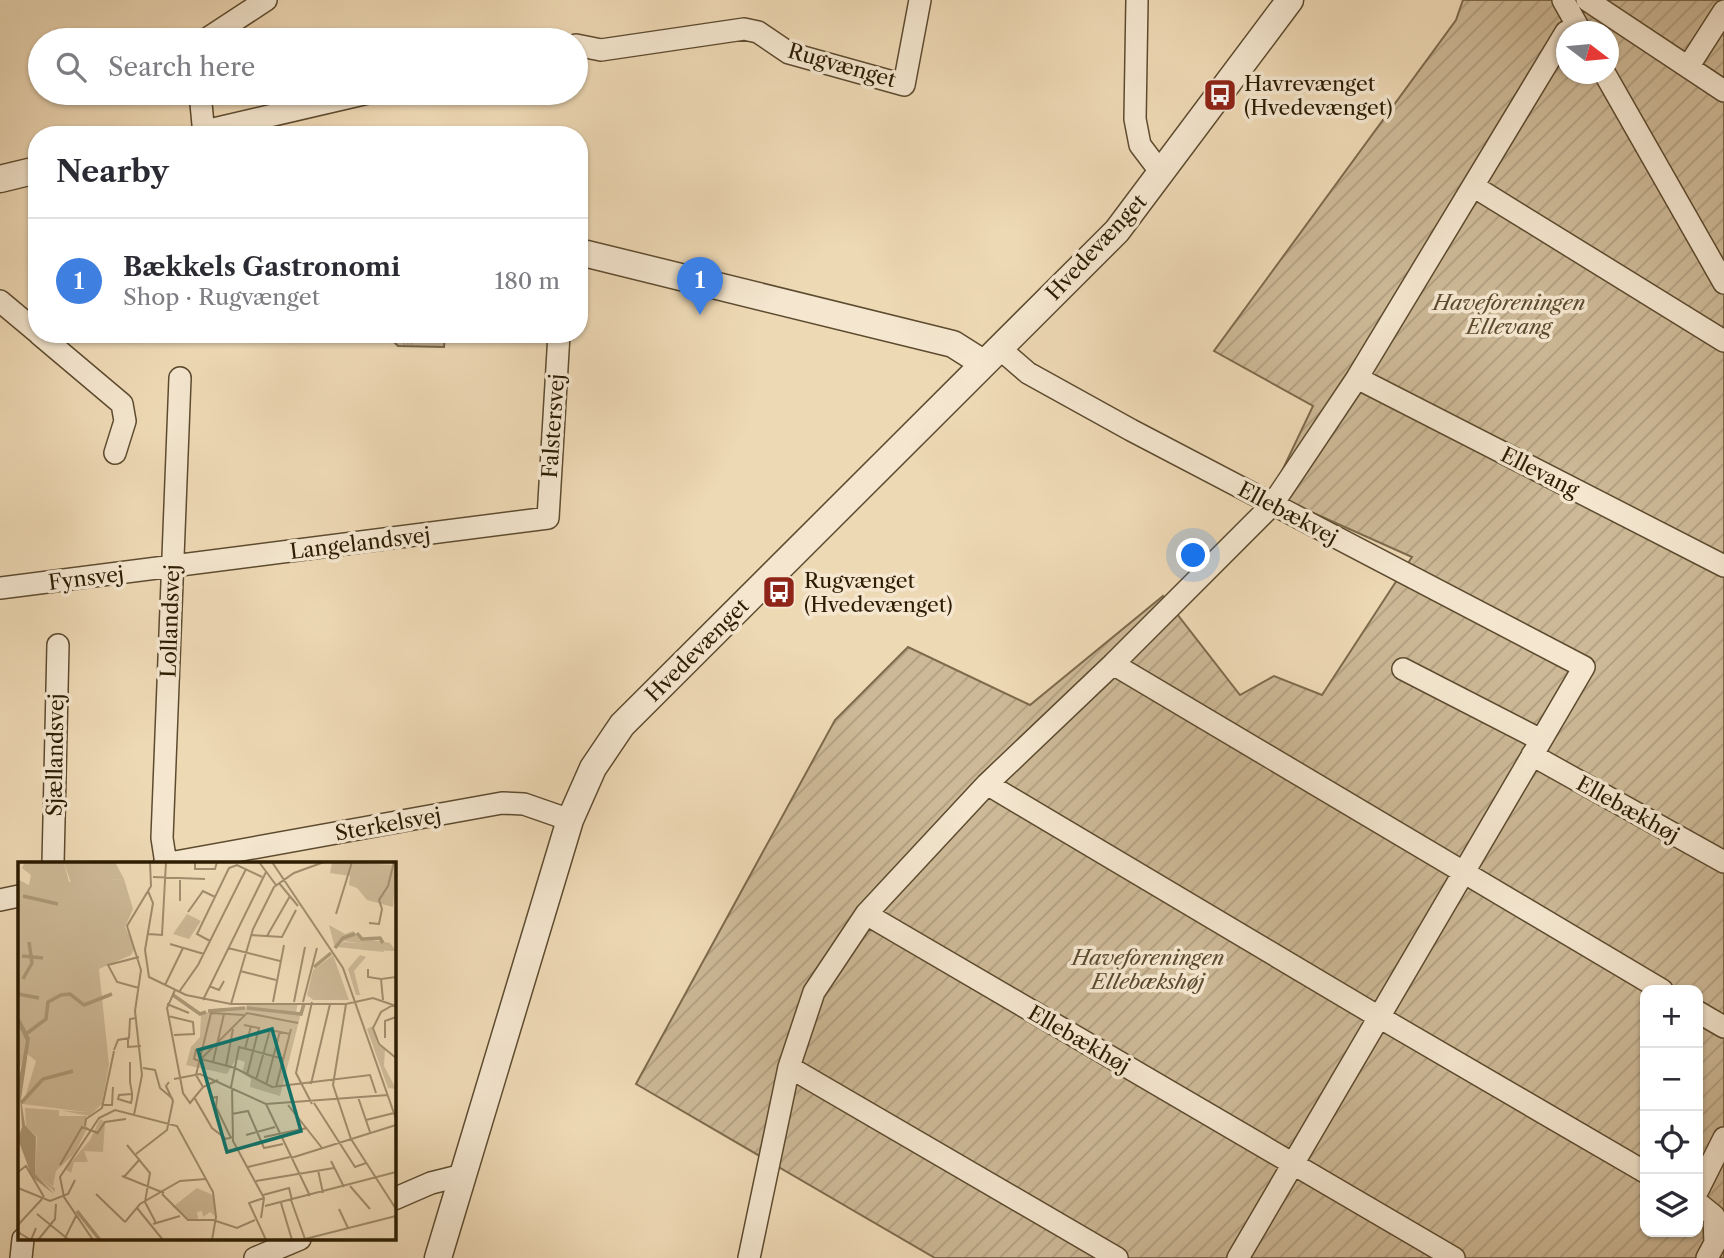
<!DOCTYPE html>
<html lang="en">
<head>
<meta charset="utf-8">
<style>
  body { margin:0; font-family:"Libre Caslon Text",serif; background:#f7f7f7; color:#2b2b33 }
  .controls { position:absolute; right:21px; bottom:21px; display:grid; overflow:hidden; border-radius:14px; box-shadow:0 2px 5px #0004 }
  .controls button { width:63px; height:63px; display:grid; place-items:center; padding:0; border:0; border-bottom:2px solid #e1e1e2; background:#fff; color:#2b2b33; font:35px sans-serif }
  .compass { position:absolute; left:1556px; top:21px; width:63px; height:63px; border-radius:50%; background:#fff; box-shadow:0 2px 5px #0004; rotate:106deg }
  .you { position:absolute; left:1194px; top:556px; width:24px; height:24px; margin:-18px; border:5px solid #fff; border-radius:50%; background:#1a73e8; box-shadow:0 0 0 10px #1a73e833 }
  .badge { display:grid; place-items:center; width:46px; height:46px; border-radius:50%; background:#8f2418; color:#fff; font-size:23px; font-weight:700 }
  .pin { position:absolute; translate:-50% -58px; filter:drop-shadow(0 2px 4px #0008) }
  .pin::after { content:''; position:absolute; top:37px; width:24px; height:21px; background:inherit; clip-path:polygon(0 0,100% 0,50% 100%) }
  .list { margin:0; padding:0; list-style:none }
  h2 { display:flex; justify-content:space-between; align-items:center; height:91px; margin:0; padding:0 28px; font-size:30px }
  h2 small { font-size:23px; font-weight:400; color:#7c7c81 }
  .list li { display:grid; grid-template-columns:46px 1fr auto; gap:21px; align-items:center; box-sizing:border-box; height:126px; padding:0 28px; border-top:2px solid #e1e1e2 }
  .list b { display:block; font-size:26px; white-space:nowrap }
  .list p { margin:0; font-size:23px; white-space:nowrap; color:#7c7c81 }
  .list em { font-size:23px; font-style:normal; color:#7c7c81 }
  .icon { flex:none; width:38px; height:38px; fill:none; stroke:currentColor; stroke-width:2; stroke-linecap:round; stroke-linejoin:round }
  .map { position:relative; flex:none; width:1724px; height:1258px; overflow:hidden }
  .search { position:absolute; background:#fff; box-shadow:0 2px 5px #0004; left:28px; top:28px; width:560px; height:77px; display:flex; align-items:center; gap:18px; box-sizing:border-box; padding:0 24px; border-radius:38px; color:#7c7c81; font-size:26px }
  .panel { position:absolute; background:#fff; box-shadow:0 2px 5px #0004; left:28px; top:126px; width:560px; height:217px; border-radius:28px }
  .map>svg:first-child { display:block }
  .grass { fill:url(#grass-tufts); stroke:#7d6a4c; stroke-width:2 }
  .garden { fill:url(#garden-furrows); stroke:#7d6a4c; stroke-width:2; fill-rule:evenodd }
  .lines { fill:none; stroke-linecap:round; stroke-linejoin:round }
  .minor-casing { stroke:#5d4b2f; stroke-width:24 }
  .tertiary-casing { stroke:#5d4b2f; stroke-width:29 }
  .minor { stroke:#f4e6cf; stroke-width:21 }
  .tertiary { stroke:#f4e6cf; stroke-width:26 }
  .labels { text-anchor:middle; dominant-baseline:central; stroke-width:7; stroke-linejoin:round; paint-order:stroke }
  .street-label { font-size:21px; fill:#2d1c02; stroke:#f4e6cf }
  .poi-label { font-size:21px; fill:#2d1c02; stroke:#f4e6cf; text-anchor:start }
  .park-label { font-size:21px; font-style:italic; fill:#5d4b2f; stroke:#f4e6cf }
  .inset-river { fill:none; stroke:#ac9978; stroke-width:3.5 }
  .inset-road { fill:none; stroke:#a18d6d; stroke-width:2 }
  .view { fill:#0f766e; fill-opacity:0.15; stroke:#0f766e; stroke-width:3.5 }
  .inset-edge { fill:none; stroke:#2d1c02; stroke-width:3.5 }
</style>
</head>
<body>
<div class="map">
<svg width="1724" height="1258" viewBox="0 0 1724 1258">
  <defs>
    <pattern id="grass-tufts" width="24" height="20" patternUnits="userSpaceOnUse" patternTransform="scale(1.75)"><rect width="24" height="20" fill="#cdb997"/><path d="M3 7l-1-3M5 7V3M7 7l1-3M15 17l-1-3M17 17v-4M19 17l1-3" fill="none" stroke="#b09e80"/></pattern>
    <pattern id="garden-furrows" width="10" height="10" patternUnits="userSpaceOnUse" patternTransform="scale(1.75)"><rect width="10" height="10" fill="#cdb997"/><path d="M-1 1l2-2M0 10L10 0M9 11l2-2" fill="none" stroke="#b09e80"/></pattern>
  </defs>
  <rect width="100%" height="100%" fill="#eed9b5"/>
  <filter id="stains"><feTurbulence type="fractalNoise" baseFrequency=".00286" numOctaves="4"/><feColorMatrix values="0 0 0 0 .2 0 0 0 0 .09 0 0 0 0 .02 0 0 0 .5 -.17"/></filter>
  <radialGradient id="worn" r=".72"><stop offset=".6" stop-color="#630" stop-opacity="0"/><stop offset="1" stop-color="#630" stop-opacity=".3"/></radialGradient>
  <path class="grass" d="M392 334H445L444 347 398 346 392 340Z"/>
  <path class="garden" d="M1463 0H1724V1258H935L636 1084 835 720 908 647 1030 705 1163 596 1240 695 1274 676 1322 695 1412 557 1271 494 1313 406 1214 351 1456 20ZM1566 32H1608V74H1566ZM1645 990H1698V1232H1645Z"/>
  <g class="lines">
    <defs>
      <path id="minor" d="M1137 0 1135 119 1140 145 1162 174
        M1563 0 1581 32
        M1587 0 1724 91
        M205 40 266 0
        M576 45 601 50 744 29 758 32 789 53 904 85 920 0
        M1688 67 1724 11
        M1605 74 1724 283
        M200 93 204 135
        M205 131 368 93
        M1473 186 1724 341
        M0 301 37 332
        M39 334 122 404 125 421 115 453
        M999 348 1028 373 1131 430 1584 667 1238 1258
        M1357 378 1724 566
        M0 588 548 518 559 334
        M1113 664 1662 990
        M1403 669 1541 740
        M1532 755 1724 862
        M987 784 1379 1017 1645 1172
        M53 864 58 645
        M164 864 502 803 524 804 570 820
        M166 864 162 838 180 378
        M0 900 19 896
        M866 914 1454 1258
        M1698 1012 1724 1027
        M789 1067 1117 1258
        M1698 1190 1724 1138
        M394 1199 431 1183 463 1175
        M1698 1203 1714 1216 1715 1243 1707 1258
        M21 1258 23 1239
        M255 1258 300 1239
        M749 1258 789 1067 814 992 866 914 987 784 1113 664 1272 505 1357 378 1566 32"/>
      <path id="tertiary" d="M0 179 37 170
        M579 252 953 344 983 363
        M438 1258 570 820 593 768 622 725 1117 231 1290 0"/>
    </defs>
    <use href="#minor" class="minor-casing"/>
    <use href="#tertiary" class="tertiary-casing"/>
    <use href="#minor" class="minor"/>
    <use href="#tertiary" class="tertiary"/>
  </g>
  <defs>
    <symbol id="bus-square" viewBox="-11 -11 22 22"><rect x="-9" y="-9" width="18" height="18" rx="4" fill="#8f2418" stroke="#f4e6cf"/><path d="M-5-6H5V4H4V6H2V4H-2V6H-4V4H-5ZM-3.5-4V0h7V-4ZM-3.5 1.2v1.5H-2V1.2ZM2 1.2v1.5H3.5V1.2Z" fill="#fff"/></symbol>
  </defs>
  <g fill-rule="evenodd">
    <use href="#bus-square" x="1201" y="76" width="38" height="38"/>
    <use href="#bus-square" x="760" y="573" width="38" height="38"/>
  </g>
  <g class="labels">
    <g class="street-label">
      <text transform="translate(842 65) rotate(16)">Rugvænget</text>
      <text transform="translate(1096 247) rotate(-47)">Hvedevænget</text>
      <text transform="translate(553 426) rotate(-86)">Falstersvej</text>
      <text transform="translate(1540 472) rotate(27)">Ellevang</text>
      <text transform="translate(1288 513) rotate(28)">Ellebækvej</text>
      <text transform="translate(360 543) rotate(-7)">Langelandsvej</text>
      <text transform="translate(86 578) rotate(-7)">Fynsvej</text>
      <text transform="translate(170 621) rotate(-88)">Lollandsvej</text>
      <text transform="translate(697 650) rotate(-45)">Hvedevænget</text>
      <text transform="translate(55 755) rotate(-89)">Sjællandsvej</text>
      <text transform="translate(1628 809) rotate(29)">Ellebækhøj</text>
      <text transform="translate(388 824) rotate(-10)">Sterkelsvej</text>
      <text transform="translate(1079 1039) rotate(30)">Ellebækhøj</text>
    </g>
    <g class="poi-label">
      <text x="1244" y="83">Havrevænget<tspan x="1244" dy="24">(Hvedevænget)</tspan></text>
      <text x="804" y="580">Rugvænget<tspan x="804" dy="24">(Hvedevænget)</tspan></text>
    </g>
    <g class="park-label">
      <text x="1509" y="302">Haveforeningen<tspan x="1509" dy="24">Ellevang</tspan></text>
      <text x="1148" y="957">Haveforeningen<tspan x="1148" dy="24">Ellebækshøj</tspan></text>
    </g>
  </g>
  <g transform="translate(18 862)">
    <rect width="378" height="378" fill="#eed9b5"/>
    <path d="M321 0 378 3 375 45 349 38 339 26 331 23 332 14 312 11 314 1ZM169 52 183 59 171 77 155 72ZM315 93 331 138H295L289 133 295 108ZM84 242 71 254 41 248V254H69L66 263 70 265 56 292 38 309 35 324 25 318 37 326V330L17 313 19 275 8 264 7 246 68 250ZM82 257 87 260 85 290 66 289 70 300H56L53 311 47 307 72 278ZM179 326 195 333 197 354 192 350 185 355 184 349 179 350 180 358H171L155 345Z" fill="#cdb997"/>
    <path d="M7 0H46L51 20 106 17 115 47 107 65 117 86 113 93 81 107 91 203 84 242 68 250 5 242 18 199 7 190 0 212V24L1 18 11 23 13 13 4 6ZM311 63 327 72 335 69 343 76 372 81 378 89 343 88 347 82 326 79 317 86ZM342 93 348 95 336 109 342 133 361 132 338 133 330 107ZM354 164 360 183 367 187 366 204 378 227 370 226 349 167ZM174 330 177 334 171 336 179 354 155 345Z" fill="#cdb997"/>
    <path d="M326 80 363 83 366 90 319 85Z" fill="#cdb997"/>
    <path d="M280 141 278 150 283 151 262 234 232 225 233 217 224 211 227 200 218 197 209 212 168 203 173 185 182 175 183 152 203 146H227L229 142Z" fill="#cdb997"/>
    <path d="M46 0H97L106 17 53 21Z" fill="#cdb997"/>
    <path d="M0 162 12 176 3 237 7 263 18 275 17 312 36 332 14 315 0 277 4 265 1 217 8 179Z" fill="#ac9978"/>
    <path class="inset-river" d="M5 34 40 42M339 71 344 77 362 76 365 81M317 86 325 76 337 72M4 94 25 96M296 105 313 91M5 117 14 101 11 80M0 132 21 136M155 133 182 152 188 150M229 146 283 152 286 142M190 149 227 146M0 157 8 172 28 157 30 140 43 133 52 132 66 143 94 132M3 241 25 217 55 209M59 349 82 378"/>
    <path class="inset-road" d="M177 0V7H197L199 0M241 0 258 23M254 0 325 106 378 257M135 15 187 17M261 21 280 44M130 29 135 41 127 88 131 115 168 133 213 142H328L355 136 378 144M162 39V16M170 50 185 29 197 35M318 52 334 0M351 61 361 62 364 47 361 38 370 24 376 0M130 72 144 73 148 0M234 73 264 75 278 48M249 74 272 34M192 79 179 72 211 6 219 3 244 15M152 82 186 92M210 86 262 99M350 107V115L363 117M222 109 258 118M147 123 165 86M191 124 201 128 206 119M121 126 99 120 90 103 121 95M157 128 149 146 165 231 172 241 185 225 200 218M161 130 180 103 228 7M185 138 248 10M365 138 363 117 378 115M255 140 266 83M276 140 287 85M285 140 299 86M149 142 171 151M213 142 235 67 256 25 276 11 306 0M328 142 315 223 333 277 378 347M375 143 363 150 355 166 361 182 378 196M150 154 175 160 176 172 156 173M226 163 241 166 229 213M110 176V185L123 184M367 176V159L378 155M227 187 233 164M96 188 100 178 111 176 112 157 118 156M184 189 178 188 176 197 181 199 229 151 280 161M183 197 217 206 254 225 352 213 358 231M112 200V220L114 231V236L113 241 100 237 101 233 114 232M195 200 206 152M208 204 215 167M125 206 137 208 142 226 155 237M156 217 182 212 248 242 370 233M238 218 252 168 272 172M293 222 312 142M248 223 262 169M185 225 178 213 193 151 226 153M213 225 221 185 266 197M258 225 273 167M214 226 215 279 246 336 243 356M176 235 194 266 208 277 215 275M340 235 352 270M193 236 199 235 198 245 213 276M296 241 337 305 348 301M248 242 292 334M294 242 278 211 294 140M85 243H94L95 225M270 243 304 286M214 252 230 249 246 286 265 282M116 253 124 213 117 149 123 108 109 64 133 24 132 0M348 258 376 251M67 264 68 257 84 246 96 189M79 272 87 260 108 257M228 273 257 265M246 275 289 266M109 283 132 311 127 340M118 292 149 268 155 239 148 224 151 220M273 296 378 263M313 299 326 325M42 303 64 265 80 271M230 305 272 295M300 308 305 331M0 310 8 304 26 335M104 314 146 331M106 315 122 297M238 319 316 306M332 324 352 347M0 326 32 339 50 332 57 318M78 332 107 360M144 332 170 358H195L219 366 237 358M245 333 271 326 274 338M246 336 231 341 248 378M273 338 287 377M127 340 138 361M263 341 274 378M247 344 378 310M119 346 145 378M321 347 330 366M19 352 51 378M107 360 122 342 162 319 188 317M135 362 162 354M0 363 24 337M0 370 13 378 18 366M20 378 37 357 38 342M46 378 58 354M75 378 46 335 42 315 81 256 97 248 159 264 195 330 198 355 194 378M283 378 378 354"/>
    <path class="view" d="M254 167 283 269 209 290 180 188Z"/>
    <rect width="378" height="378" class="inset-edge"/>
  </g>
  <rect width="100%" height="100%" filter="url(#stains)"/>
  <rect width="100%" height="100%" fill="url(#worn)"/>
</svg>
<div class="controls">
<button>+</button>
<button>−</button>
<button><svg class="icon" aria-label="locate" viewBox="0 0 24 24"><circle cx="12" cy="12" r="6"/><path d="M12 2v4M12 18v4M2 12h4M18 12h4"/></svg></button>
<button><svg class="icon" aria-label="layers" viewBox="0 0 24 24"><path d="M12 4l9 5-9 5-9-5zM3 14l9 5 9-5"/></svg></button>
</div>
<svg class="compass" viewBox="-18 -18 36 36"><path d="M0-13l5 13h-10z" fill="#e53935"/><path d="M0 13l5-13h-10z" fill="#7c7c81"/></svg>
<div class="you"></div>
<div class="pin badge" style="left:700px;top:315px;background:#3f7fe0">1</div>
<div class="search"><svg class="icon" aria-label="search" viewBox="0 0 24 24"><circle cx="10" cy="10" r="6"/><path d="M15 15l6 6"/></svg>Search here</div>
<section class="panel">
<h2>Nearby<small></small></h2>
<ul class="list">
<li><span class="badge" style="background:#3f7fe0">1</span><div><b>Bækkels Gastronomi</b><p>Shop · Rugvænget</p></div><em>180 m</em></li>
</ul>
</section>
</div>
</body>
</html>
